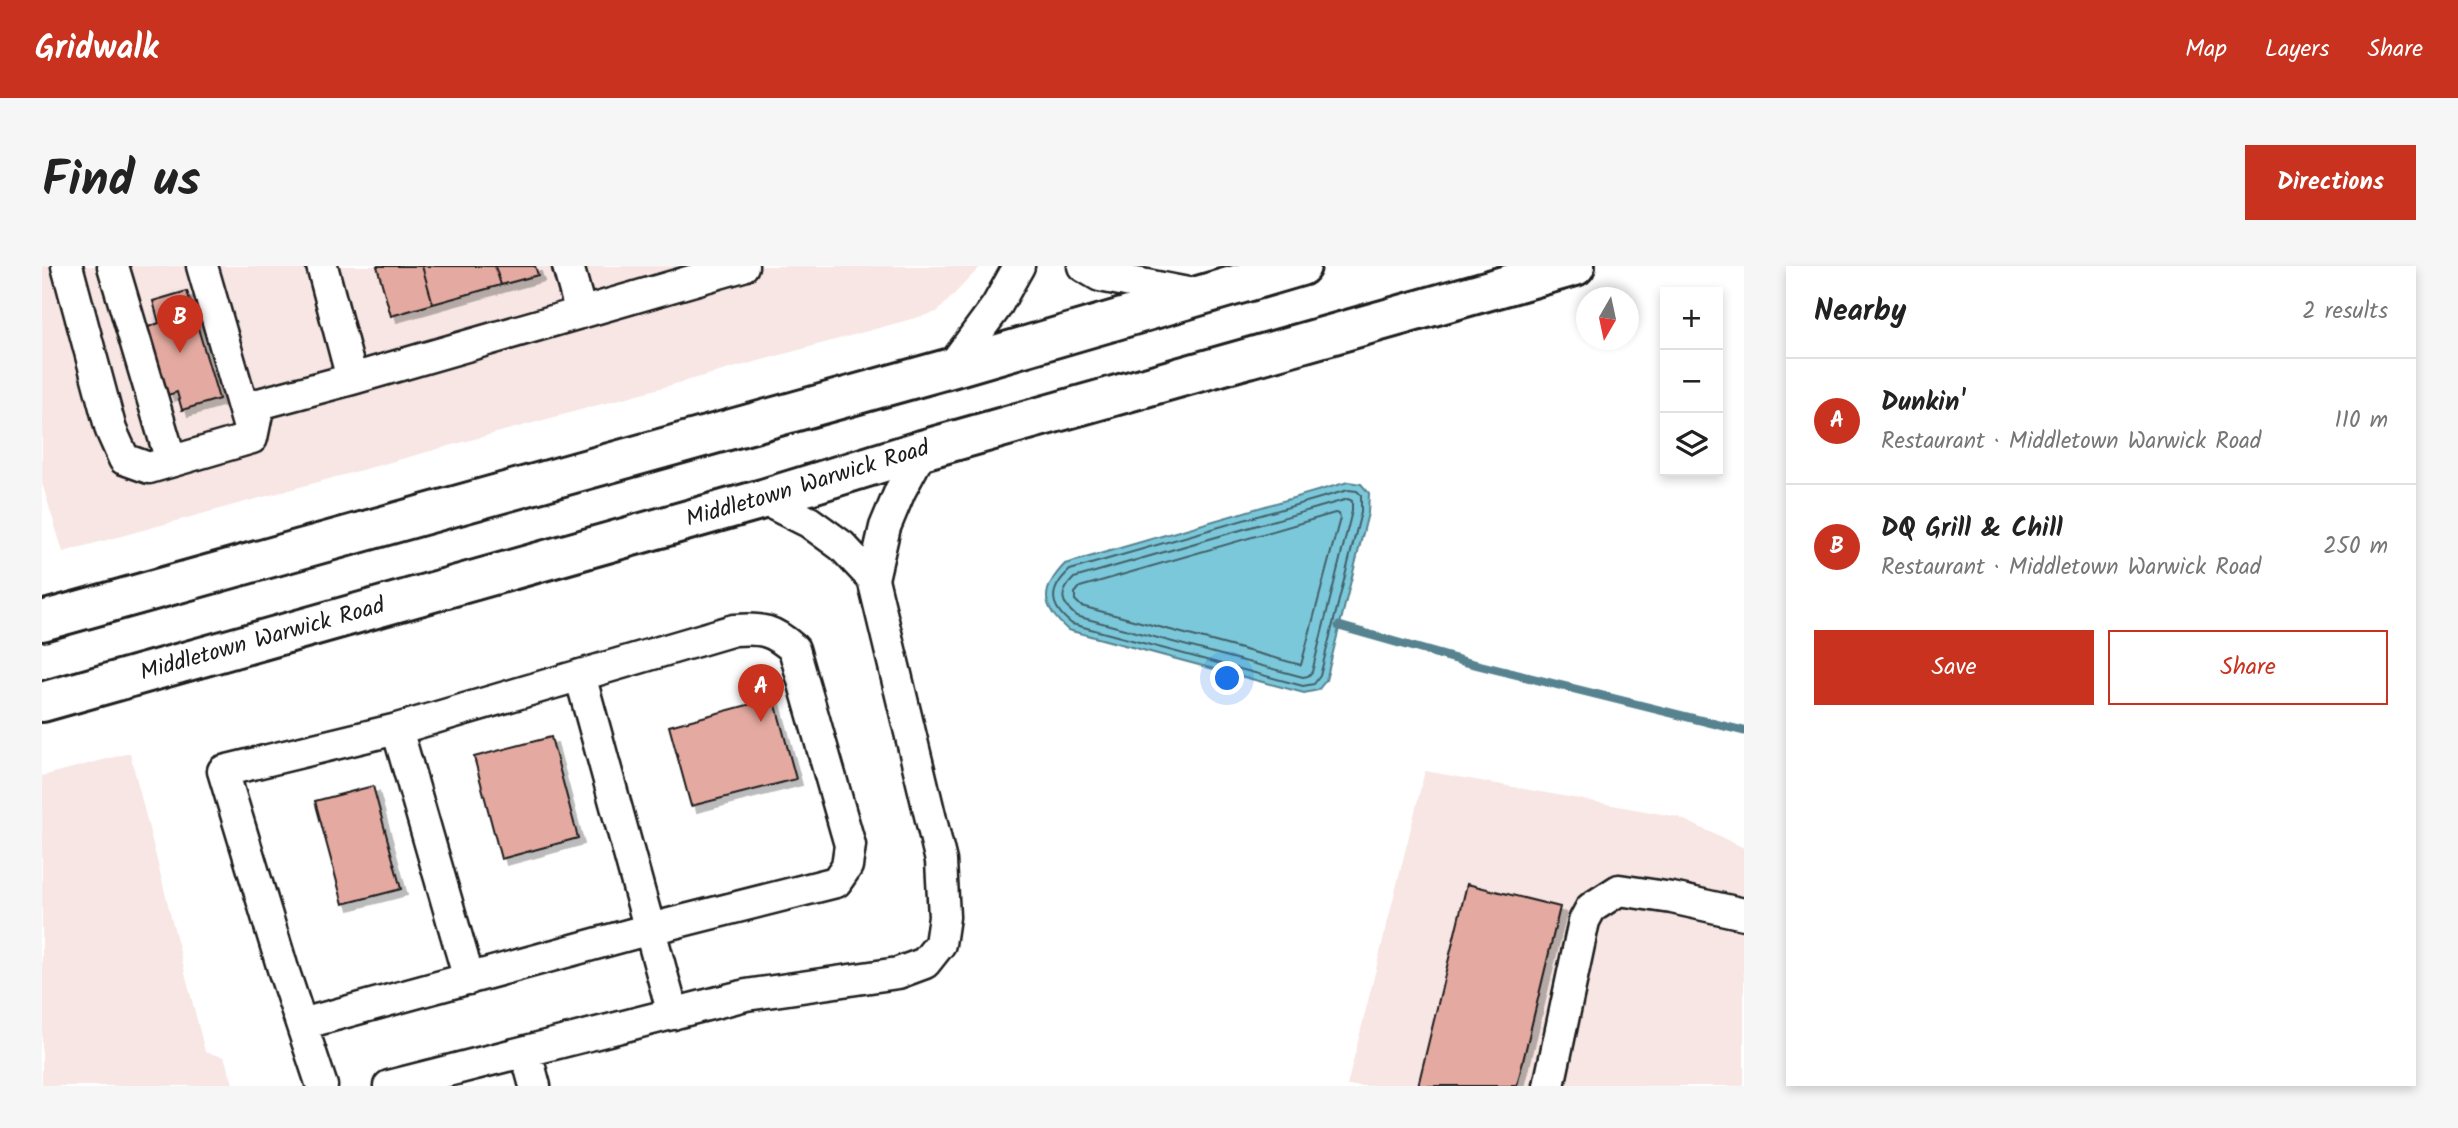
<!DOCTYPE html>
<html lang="en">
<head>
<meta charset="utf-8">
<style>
  body { margin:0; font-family:Kalam,sans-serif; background:#f6f6f6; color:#222 }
  .controls { position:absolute; right:21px; top:21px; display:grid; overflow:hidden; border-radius:0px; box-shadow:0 4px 10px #0003 }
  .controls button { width:63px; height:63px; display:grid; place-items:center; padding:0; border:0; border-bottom:2px solid #e0e0e0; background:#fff; color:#222; font:35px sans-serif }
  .compass { position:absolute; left:1534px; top:21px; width:63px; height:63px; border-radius:50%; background:#fff; box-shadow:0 4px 10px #0003; rotate:189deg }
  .you { position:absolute; left:1186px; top:413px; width:24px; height:24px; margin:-18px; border:5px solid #fff; border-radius:50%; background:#1a73e8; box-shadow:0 0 0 10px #1a73e833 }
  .badge { display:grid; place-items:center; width:46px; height:46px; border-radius:50%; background:#c8321e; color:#fff; font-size:23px; font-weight:700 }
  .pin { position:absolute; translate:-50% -58px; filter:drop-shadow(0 2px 4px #0008) }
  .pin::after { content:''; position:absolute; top:37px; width:24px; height:21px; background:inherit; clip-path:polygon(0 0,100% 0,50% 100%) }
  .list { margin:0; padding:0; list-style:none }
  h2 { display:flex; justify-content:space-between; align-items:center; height:91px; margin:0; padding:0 28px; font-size:30px }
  h2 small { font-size:23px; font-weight:400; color:#767676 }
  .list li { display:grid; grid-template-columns:46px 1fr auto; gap:21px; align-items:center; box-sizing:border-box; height:126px; padding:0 28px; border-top:2px solid #e0e0e0 }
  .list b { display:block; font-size:26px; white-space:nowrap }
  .list p { margin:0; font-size:23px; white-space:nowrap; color:#767676 }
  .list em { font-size:23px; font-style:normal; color:#767676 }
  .actions { display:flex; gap:14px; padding:21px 28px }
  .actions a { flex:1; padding:16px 0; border:2px solid #c8321e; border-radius:0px; text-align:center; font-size:24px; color:#c8321e }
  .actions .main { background:#c8321e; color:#fff }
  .icon { flex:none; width:38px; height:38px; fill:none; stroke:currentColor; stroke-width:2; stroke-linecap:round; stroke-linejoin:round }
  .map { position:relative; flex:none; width:1702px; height:820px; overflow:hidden; border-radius:0px }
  header { display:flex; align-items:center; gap:42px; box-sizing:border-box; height:98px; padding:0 35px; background:#c8321e; color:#fff }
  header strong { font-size:33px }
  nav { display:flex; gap:38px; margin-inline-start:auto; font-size:24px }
  .intro { display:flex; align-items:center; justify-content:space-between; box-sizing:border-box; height:168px; padding:0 42px }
  h1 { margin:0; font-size:49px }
  .button { padding:18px 32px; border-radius:0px; background:#c8321e; color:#fff; font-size:24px; font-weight:700 }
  main { display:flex; gap:42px; padding:0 42px }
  aside { flex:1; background:#fff; border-radius:0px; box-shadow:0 4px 10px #0003 }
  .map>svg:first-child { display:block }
  .built { fill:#f7e6e3 }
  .water { fill:#7cc8db; stroke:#56838f; stroke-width:2 }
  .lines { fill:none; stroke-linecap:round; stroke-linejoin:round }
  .shore { stroke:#426168; stroke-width:2 }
  .stream { stroke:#56838f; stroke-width:9 }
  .building { fill:#e4aaa1; stroke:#1c1c1c; stroke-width:2; filter:url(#shadow) }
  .minor-casing { stroke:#1c1c1c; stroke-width:35 }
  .major-casing { stroke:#1c1c1c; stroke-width:44 }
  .minor { stroke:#fff; stroke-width:30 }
  .major { stroke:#fff; stroke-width:38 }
  .labels { text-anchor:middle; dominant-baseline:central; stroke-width:5; stroke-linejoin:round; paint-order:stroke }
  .street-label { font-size:23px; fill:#1c1c1c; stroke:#fff }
</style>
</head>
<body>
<header>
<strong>Gridwalk</strong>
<nav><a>Map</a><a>Layers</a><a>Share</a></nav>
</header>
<div class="intro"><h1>Find us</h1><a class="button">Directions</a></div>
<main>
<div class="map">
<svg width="1702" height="820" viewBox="0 0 1702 820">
  <defs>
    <filter id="shadow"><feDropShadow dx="6" dy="6" stdDeviation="0" flood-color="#0004"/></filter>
  </defs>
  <rect width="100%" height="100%" fill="#fff"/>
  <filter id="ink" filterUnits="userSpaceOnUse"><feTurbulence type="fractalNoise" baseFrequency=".0143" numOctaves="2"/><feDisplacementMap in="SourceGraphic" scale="14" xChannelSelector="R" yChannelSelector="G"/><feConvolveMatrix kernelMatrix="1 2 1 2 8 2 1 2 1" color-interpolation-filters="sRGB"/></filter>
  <g filter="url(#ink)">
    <path class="built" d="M0 0H939L895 46 21 286 0 217Z
      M88 487 163 786 182 791 192 820H0V510Z
      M1383 505 1636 551 1702 582V820H1305Z"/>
    <path class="water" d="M1306 216 1319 218 1327 227 1326 247 1284 414 1276 424 1262 427 1026 364C999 340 998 324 1023 298Z"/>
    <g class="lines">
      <path class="shore" d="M1306 224 1315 225 1319 229V246L1278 410 1272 418 1261 420 1030 358C1007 340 1006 324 1028 304Z
        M1306 233 1310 235V245L1270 406 1266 410 1261 411 1034 350C1018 336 1017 327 1032 312Z
        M1293 247 1297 248 1298 252 1259 399 1039 340 1033 334V327L1038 321Z"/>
      <path class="stream" d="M1297 360 1424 396 1702 465"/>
    </g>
    <path class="building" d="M335 0H380L391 38 349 50Z
      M380 0H453L459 19 391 38Z
      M453 0H493L496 9 459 19Z
      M145 25 177 133 140 144 135 126 126 129 106 61 117 57 111 35Z
      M732 432 754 513 649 540 627 460Z
      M509 471 536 572 459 593 432 491Z
      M331 520 359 623 301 638 273 535Z
      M1425 618 1518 641 1475 820H1376Z"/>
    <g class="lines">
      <defs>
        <path id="minor" d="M25 0 69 164 82 193 107 202 210 172 217 138 310 113 701 0
          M71 0 129 195
          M160 0 209 169
          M280 0 310 113
          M526 0 539 47
          M1041 0 1058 10 1156 29
          M909 102 954 41 977 0
          M721 233 767 256 800 280 831 313
          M538 409 631 748
          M355 463 427 713
          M260 758 608 663 794 616 805 600 808 579 752 383C731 364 720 362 692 364L355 463 181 505 241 703 280 820
          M484 787 493 820
          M347 820 704 729 856 707 883 697 898 678 902 651 899 595 831 313 843 261 858 225 880 184
          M1507 820 1542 655 1549 642 1577 624 1630 632 1702 648"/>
        <g id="major">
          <path d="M0 355 909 102 1259 0"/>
          <path id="s1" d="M0 436 721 233 880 184 1533 0"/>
        </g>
      </defs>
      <use href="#minor" class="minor-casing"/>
      <use href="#major" class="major-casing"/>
      <use href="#minor" class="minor"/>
      <use href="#major" class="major"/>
    </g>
  </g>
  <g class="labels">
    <g class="street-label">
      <text stroke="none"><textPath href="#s1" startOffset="796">Middletown Warwick Road</textPath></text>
      <text stroke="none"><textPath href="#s1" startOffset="229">Middletown Warwick Road</textPath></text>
    </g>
  </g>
</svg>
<div class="controls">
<button>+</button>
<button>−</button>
<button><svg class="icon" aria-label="layers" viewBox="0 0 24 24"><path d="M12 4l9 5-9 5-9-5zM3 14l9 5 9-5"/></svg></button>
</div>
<svg class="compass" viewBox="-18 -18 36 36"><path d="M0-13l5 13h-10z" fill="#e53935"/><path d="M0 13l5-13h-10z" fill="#767676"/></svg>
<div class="you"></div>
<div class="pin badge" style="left:719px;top:456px">A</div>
<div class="pin badge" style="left:138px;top:87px">B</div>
</div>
<aside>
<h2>Nearby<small>2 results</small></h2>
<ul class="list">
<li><span class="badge">A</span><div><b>Dunkin'</b><p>Restaurant · Middletown Warwick Road</p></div><em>110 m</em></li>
<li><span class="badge">B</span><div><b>DQ Grill &amp; Chill</b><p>Restaurant · Middletown Warwick Road</p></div><em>250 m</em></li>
</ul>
<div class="actions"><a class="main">Save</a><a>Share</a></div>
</aside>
</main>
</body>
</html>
